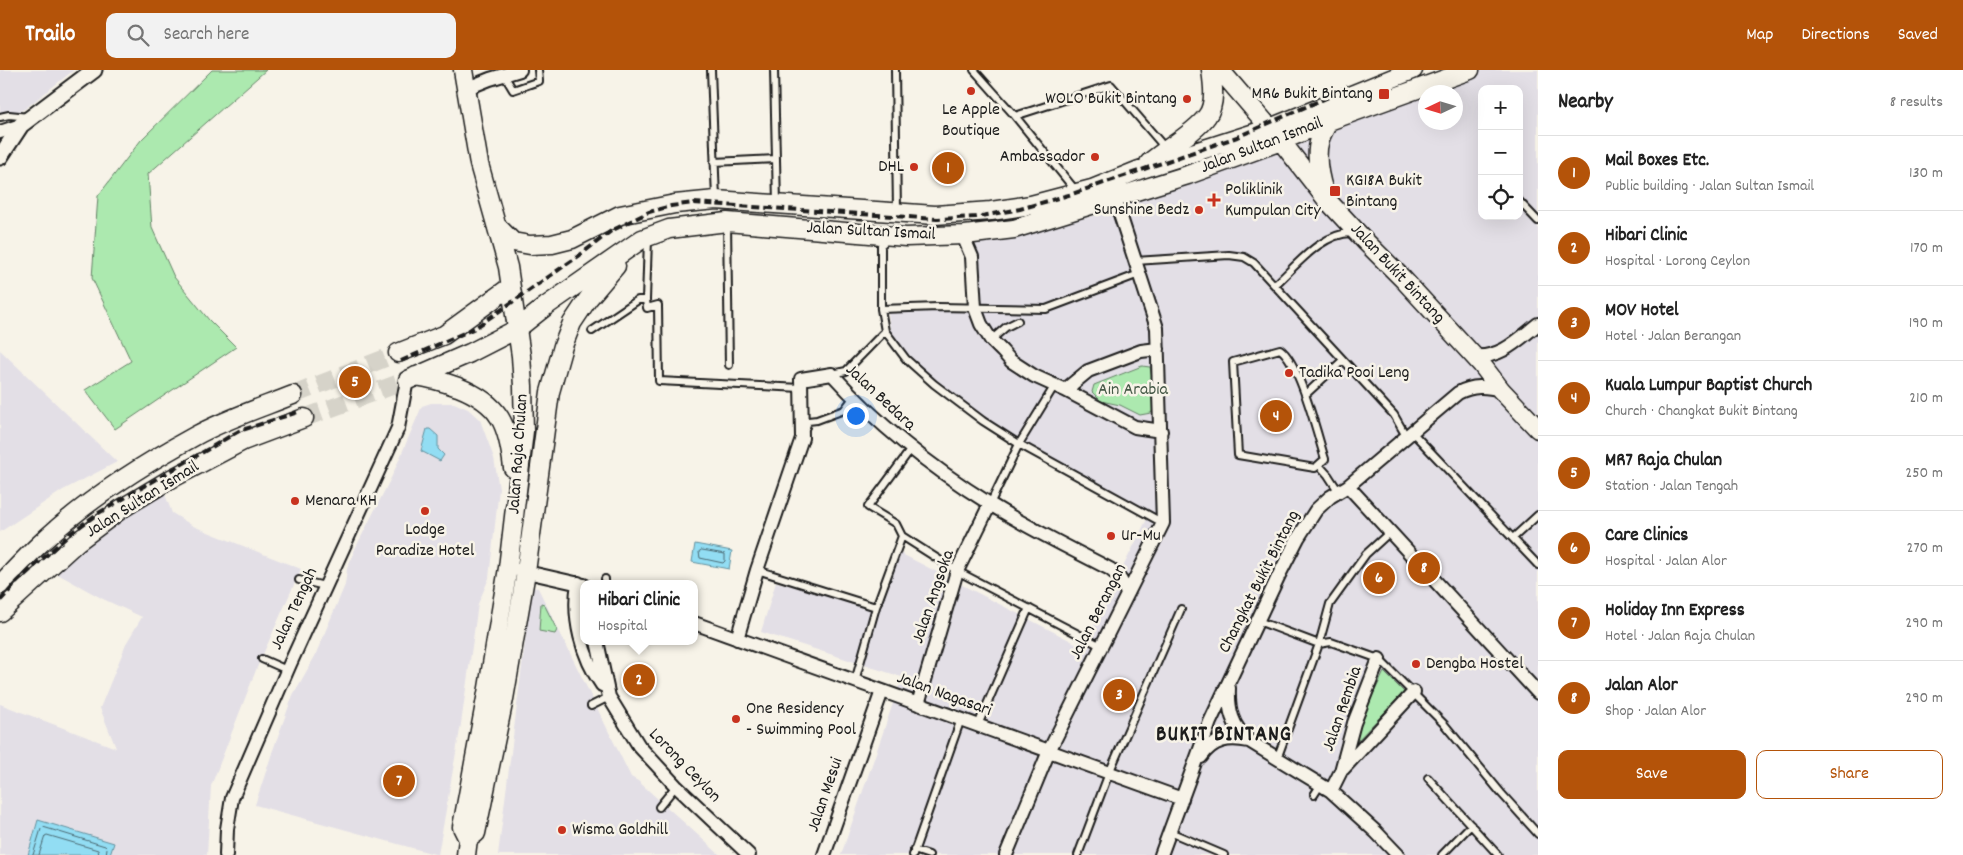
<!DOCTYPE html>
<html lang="en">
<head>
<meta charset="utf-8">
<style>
  body { margin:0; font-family:Dekko,sans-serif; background:#f2f2f2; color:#222 }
  .controls { position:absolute; right:15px; top:15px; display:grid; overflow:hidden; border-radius:10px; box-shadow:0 5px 20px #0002 }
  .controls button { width:45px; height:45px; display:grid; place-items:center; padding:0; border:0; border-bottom:1px solid #e0e0e0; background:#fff; color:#222; font:25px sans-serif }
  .compass { position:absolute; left:1418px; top:15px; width:45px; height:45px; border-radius:50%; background:#fff; box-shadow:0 5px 20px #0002; rotate:266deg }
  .you { position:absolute; left:855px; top:345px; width:18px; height:18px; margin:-12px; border:4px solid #fff; border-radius:50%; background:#1a73e8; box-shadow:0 0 0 8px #1a73e833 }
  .badge { display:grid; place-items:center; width:32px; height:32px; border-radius:50%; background:#b45309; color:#fff; font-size:16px; font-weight:700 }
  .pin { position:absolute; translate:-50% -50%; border:2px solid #fff; box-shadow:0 1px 5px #0006 }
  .popup { position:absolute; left:580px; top:510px; width:118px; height:65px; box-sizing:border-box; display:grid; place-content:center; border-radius:10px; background:#fff; filter:drop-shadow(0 1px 4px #0005); font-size:16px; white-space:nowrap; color:#767676 }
  .popup b { font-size:19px; color:#222 }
  .popup::after { content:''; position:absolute; left:50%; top:100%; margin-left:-10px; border:10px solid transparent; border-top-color:#fff }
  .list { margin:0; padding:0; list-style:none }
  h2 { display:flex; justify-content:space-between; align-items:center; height:65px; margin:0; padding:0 20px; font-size:21px }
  h2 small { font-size:16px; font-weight:400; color:#767676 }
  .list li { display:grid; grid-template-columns:32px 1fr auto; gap:15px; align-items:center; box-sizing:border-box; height:75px; padding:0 20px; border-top:1px solid #e0e0e0 }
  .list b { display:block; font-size:19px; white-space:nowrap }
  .list p { margin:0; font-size:16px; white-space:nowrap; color:#767676 }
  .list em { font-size:16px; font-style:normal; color:#767676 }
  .actions { display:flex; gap:10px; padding:15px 20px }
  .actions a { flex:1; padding:11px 0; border:1px solid #b45309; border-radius:10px; text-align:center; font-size:18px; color:#b45309 }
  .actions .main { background:#b45309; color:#fff }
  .icon { flex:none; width:28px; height:28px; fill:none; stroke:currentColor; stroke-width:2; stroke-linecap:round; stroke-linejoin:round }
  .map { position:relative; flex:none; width:1538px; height:785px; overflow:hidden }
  header { display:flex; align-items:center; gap:30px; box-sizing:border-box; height:70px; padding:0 25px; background:#b45309; color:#fff }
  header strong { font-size:24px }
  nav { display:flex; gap:28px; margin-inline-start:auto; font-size:18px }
  .search { width:350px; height:45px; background:#f2f2f2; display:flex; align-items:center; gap:12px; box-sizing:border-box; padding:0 18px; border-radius:10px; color:#767676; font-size:19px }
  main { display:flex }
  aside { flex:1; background:#fff }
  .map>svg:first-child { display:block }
  .built { fill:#e3dfe6; fill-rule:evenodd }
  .green { fill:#ace9af; stroke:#648266 }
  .water { fill:#92ddf3; stroke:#63909d }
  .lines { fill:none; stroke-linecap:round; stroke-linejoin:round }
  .shore { stroke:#4b6972; stroke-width:1 }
  .secondary-tunnel { stroke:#d6d3c9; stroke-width:18; stroke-dasharray:18 9; stroke-linecap:butt }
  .service-casing { stroke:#1c1c1c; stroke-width:10 }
  .minor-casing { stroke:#1c1c1c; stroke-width:16 }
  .tertiary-casing { stroke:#1c1c1c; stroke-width:19 }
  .secondary-casing { stroke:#1c1c1c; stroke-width:21 }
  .service { stroke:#f7f3e8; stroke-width:6 }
  .minor { stroke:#f7f3e8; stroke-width:12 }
  .tertiary { stroke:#f7f3e8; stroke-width:15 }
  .secondary { stroke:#f7f3e8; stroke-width:18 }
  .rail { stroke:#1c1c1c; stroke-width:4; stroke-dasharray:8 4; stroke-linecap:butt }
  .poi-dot { fill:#c8321e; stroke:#f7f3e8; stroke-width:2 }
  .labels { text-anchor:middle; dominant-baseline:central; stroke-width:5; stroke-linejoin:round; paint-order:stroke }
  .poi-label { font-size:18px; fill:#1c1c1c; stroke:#f7f3e8; text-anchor:start }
  .street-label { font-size:18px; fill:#1c1c1c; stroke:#f7f3e8 }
  .park-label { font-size:18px; fill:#475a48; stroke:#f7f3e8 }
  .district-label { font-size:22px; font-weight:bold; letter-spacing:1px; fill:#1c1c1c; stroke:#f7f3e8 }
</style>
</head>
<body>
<header>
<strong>Trailo</strong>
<div class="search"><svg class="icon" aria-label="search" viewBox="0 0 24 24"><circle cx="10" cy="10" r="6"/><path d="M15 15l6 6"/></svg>Search here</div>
<nav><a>Map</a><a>Directions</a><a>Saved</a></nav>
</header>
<main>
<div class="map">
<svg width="1538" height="785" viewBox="0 0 1538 785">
  <rect width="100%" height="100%" fill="#f7f3e8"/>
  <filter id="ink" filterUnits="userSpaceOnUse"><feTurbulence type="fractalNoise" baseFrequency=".02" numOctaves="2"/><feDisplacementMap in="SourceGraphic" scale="10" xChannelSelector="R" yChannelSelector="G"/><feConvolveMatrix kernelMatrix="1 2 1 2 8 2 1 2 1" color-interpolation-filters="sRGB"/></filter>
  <g filter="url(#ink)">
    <path class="built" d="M0 0H74L26 38 11 47 0 50Z
      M1454 0H1538V785H841L902 607 761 562 776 512 880 538 898 482 1083 577 1148 447 1021 379 958 337 891 266 888 243 971 241 976 174 1106 143ZM1482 19H1519V146H1482ZM1426 22H1456V52H1426Z
      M0 280 117 392 63 420 0 462Z
      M431 333H454L468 339 480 350 494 388 499 419 489 508 478 534 461 654 438 785 255 735 273 680 293 625 314 588 345 515 347 499 355 479 392 406 422 336Z
      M163 419 172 443 193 456 301 499 256 600 211 716 207 785H0V634L116 678 100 638 127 572 142 547 103 529 54 502 87 471Z
      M532 517 538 518 631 707 638 711 720 785H498Z"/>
    <path class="green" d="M212 0H266L148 104 152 158 174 207 209 250 236 277 115 359 85 320 131 291 92 208 98 126 141 70Z
      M1142 296 1150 297 1152 308 1154 339 1151 343 1140 345 1120 335 1101 331 1092 322 1094 315Z
      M541 533 544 534 557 560 555 564 539 561Z
      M1384 602 1404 622 1357 671 1352 668Z"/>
    <path class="water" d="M427 359H430L438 366V379L444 385 440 391 421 381Z
      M695 474 732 481 729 499 692 492Z
      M38 750 114 773 110 785H28Z"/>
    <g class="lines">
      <path class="shore" d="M702 480 725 484V491L723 493 700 488 699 482Z
        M33 785 41 759 43 757 105 776 107 778 106 785
        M39 785 45 766 47 765 98 780 99 785"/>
      <path class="secondary-tunnel" d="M293 325 398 283
        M304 348 408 310"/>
      <defs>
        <path id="service" d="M711 0 716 129
          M774 0 777 134
          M895 0 897 141
          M974 0 1015 46 1076 121
          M504 5 513 20 539 11 538 0
          M1015 46 1111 15 1160 72 1163 79
          M0 47 9 45 29 47
          M714 92 776 89
          M1519 131 1538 151
          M727 153 729 295
          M1135 191 1229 185 1244 187 1254 193 1394 345 1406 366
          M1275 215C1296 196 1322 162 1353 163
          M646 230 647 238 658 235 659 311 801 318
          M881 239 938 237 1046 239 1139 204
          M592 261 638 230H646L648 169
          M885 261 906 289 934 314 983 351 1019 374 1163 453
          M991 270 1006 257 1018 251
          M1280 279C1300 293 1317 364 1325 389L1315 398 1238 385 1233 292Z
          M832 304 846 301 885 261 881 239V175L888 169
          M1305 325 1343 290
          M806 357 808 351 817 350 844 340 853 328
          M1412 362 1538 495
          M1319 395 1328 405 1339 422
          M990 434 1019 374 1055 315
          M902 466 896 454 868 437 911 379
          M1513 468 1538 445
          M757 500 876 537
          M605 509V514
          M299 510 325 516
          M1258 551 1319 574 1331 572 1379 589 1444 654 1501 723 1538 764
          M262 589 287 600
          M855 611 876 537 902 466 957 501 1101 576
          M591 636 609 627
          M978 655 1029 538
          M1277 689 1319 574 1330 534 1366 484 1390 462
          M1428 708 1498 785
          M1314 725 1321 714
          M659 737 676 716
          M1170 762 1224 785
          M914 780 929 785
          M913 785 961 649
          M1078 785 1109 703 1181 539
          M1442 785 1471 755"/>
        <path id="minor" d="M465 19 490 9 520 0
          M0 62 21 55
          M965 165 966 173 972 187 975 238 981 254 991 270 1002 281 1011 291 1034 306 1065 320 1135 357 1161 361
          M1473 286C1500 289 1518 270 1538 254
          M1065 320 1088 301 1141 281 1158 279
          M1348 416 1538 623
          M518 500 584 515
          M578 513C572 548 582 587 602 615
          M694 553 1182 729
          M737 569 757 500 802 368 801 309 832 304C878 355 932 398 990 434 1028 458 1070 478 1110 499 1120 506 1124 514 1127 524
          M597 571 609 627 639 676 676 716 749 785
          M1229 618C1228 640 1232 656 1249 671L1331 721 1376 762 1398 785
          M918 634 957 501 990 434
          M1201 687C1213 669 1229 667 1249 671
          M1343 699 1414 622
          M1331 721 1341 701 1354 653 1379 589
          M226 785 227 759 232 728 290 594 398 358 407 310
          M824 785 882 621
          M1006 785 1049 681 1163 453 1157 258 1115 129
          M1161 785 1210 652 1279 505 1298 468 1316 440 1330 427 1348 416 1458 323C1473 315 1486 316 1501 320"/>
        <path id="tertiary" d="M0 87 21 55 94 0"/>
        <path id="secondary" d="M463 0 479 94 508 197 521 286 523 316 524 361 508 498 488 618 462 757 468 769 466 785
          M1220 0 1281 71 1327 130 1366 172 1403 209 1482 295 1501 320 1538 359
          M1149 93C1165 79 1195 63 1207 46 1216 34 1213 14 1211 0
          M1324 122C1319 106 1315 85 1320 69 1322 63 1326 56 1329 51
          M496 155 513 172 530 175 552 174 572 169 620 145 675 134 716 130 935 145 991 141 1031 135 1092 119 1139 100 1270 58 1413 0
          M398 283 444 265 510 217
          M416 306C431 308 444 312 458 317 501 334 508 355 513 398
          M408 310 470 283 517 259 546 236 642 169 669 159 727 152 906 167 965 165 1014 159 1188 105 1281 71 1329 51 1470 0
          M0 515C13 501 26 487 40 474 84 432 142 395 195 366 226 349 260 338 293 325
          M0 542 77 472 121 439 169 410 243 371 304 348
          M468 769 476 763 504 629 526 502 550 322 563 276 572 253 588 229 616 196"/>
      </defs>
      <use href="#service" class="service-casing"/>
      <use href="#minor" class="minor-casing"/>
      <use href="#tertiary" class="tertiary-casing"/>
      <use href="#secondary" class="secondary-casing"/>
      <use href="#service" class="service"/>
      <use href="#minor" class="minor"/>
      <use href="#tertiary" class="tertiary"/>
      <use href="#secondary" class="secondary"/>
      <path class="rail" d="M401 291 475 258 580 185 611 161 649 142 671 136 693 133 938 149 976 147 1020 139 1072 124 1237 67 1342 21
        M0 531 18 511 71 463 97 444 239 361 298 342"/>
    </g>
  </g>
  <g class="poi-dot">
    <circle cx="971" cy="21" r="5"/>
    <rect x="1378" y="18" width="12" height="12" rx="2.5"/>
    <circle cx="1187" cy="29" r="5"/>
    <circle cx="1095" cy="87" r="5"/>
    <circle cx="914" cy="97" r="5"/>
    <rect x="1329" y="115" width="12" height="12" rx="2.5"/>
    <path d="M1211.5 122.5h5v5h5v5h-5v5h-5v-5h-5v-5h5z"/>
    <circle cx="1199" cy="140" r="5"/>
    <circle cx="1289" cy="303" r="5"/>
    <circle cx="295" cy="431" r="5"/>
    <circle cx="425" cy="441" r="5"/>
    <circle cx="1111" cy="466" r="5"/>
    <circle cx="1416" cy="594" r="5"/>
    <circle cx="736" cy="649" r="5"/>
    <circle cx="562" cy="760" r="5"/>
  </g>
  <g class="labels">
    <g class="poi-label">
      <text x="1373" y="24" text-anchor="end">MR6 Bukit Bintang</text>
      <text x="1177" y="29" text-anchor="end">WOLO Bukit Bintang</text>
      <text x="971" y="40" text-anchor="middle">Le Apple<tspan x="971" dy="21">Boutique</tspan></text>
      <text x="1085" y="87" text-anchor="end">Ambassador</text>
      <text x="904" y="97" text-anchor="end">DHL</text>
      <text x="1346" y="111">KG18A Bukit<tspan x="1346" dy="21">Bintang</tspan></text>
      <text x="1225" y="120">Poliklinik<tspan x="1225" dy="21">Kumpulan City</tspan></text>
      <text x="1189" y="140" text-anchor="end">Sunshine Bedz</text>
      <text x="1299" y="303">Tadika Pooi Leng</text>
      <text x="305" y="431">Menara KH</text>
      <text x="425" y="460" text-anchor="middle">Lodge<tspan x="425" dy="21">Paradize Hotel</tspan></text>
      <text x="1121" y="466">Ur-Mu</text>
      <text x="1426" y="594">Dengba Hostel</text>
      <text x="746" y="639">One Residency<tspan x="746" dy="21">- Swimming Pool</tspan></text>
      <text x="572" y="760">Wisma Goldhill</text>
    </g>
    <g class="street-label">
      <text transform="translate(1262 76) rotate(-21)">Jalan Sultan Ismail</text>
      <text transform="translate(871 162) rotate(3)">Jalan Sultan Ismail</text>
      <text transform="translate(1397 204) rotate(47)">Jalan Bukit Bintang</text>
      <text transform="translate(880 328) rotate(43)">Jalan Bedara</text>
      <text transform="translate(519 384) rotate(-86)">Jalan Raja Chulan</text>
      <text transform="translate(143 430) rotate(-32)">Jalan Sultan Ismail</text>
      <text transform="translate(1260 512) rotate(-63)">Changkat Bukit Bintang</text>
      <text transform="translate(934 527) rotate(-71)">Jalan Angsoka</text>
      <text transform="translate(295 539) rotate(-65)">Jalan Tengah</text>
      <text transform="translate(1099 542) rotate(-63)">Jalan Berangan</text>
      <text transform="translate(944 625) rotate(20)">Jalan Nagasari</text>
      <text transform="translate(1343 639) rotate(-71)">Jalan Rembia</text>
      <text transform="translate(684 696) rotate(46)">Lorong Ceylon</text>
      <text transform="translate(826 725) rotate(-71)">Jalan Mesui</text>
    </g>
    <g class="park-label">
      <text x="1133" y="320">Ain Arabia</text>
    </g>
    <g class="district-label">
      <text x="1224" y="665">BUKIT BINTANG</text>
    </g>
  </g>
</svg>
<div class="controls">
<button>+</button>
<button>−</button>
<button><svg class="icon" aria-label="locate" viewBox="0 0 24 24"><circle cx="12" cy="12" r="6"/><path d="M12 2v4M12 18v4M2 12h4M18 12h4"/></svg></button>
</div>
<svg class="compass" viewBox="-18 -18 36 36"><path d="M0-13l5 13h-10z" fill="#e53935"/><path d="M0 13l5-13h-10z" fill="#767676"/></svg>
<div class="you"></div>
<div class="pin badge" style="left:948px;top:98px">1</div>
<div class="pin badge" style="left:639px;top:610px">2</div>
<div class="popup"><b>Hibari Clinic</b>Hospital</div>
<div class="pin badge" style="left:1119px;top:625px">3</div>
<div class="pin badge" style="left:1276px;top:346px">4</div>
<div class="pin badge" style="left:355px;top:312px">5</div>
<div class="pin badge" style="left:1379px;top:508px">6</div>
<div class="pin badge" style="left:399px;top:711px">7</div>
<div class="pin badge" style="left:1424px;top:498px">8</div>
</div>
<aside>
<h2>Nearby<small>8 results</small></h2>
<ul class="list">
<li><span class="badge">1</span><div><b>Mail Boxes Etc.</b><p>Public building · Jalan Sultan Ismail</p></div><em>130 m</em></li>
<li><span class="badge">2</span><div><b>Hibari Clinic</b><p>Hospital · Lorong Ceylon</p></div><em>170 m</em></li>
<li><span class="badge">3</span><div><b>MOV Hotel</b><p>Hotel · Jalan Berangan</p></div><em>190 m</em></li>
<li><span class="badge">4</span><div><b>Kuala Lumpur Baptist Church</b><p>Church · Changkat Bukit Bintang</p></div><em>210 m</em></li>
<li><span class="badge">5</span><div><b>MR7 Raja Chulan</b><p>Station · Jalan Tengah</p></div><em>250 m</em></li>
<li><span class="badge">6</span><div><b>Care Clinics</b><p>Hospital · Jalan Alor</p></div><em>270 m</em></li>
<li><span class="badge">7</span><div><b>Holiday Inn Express</b><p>Hotel · Jalan Raja Chulan</p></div><em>290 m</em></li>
<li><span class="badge">8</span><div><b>Jalan Alor</b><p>Shop · Jalan Alor</p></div><em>290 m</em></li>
</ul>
<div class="actions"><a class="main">Save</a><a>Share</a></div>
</aside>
</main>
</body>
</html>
